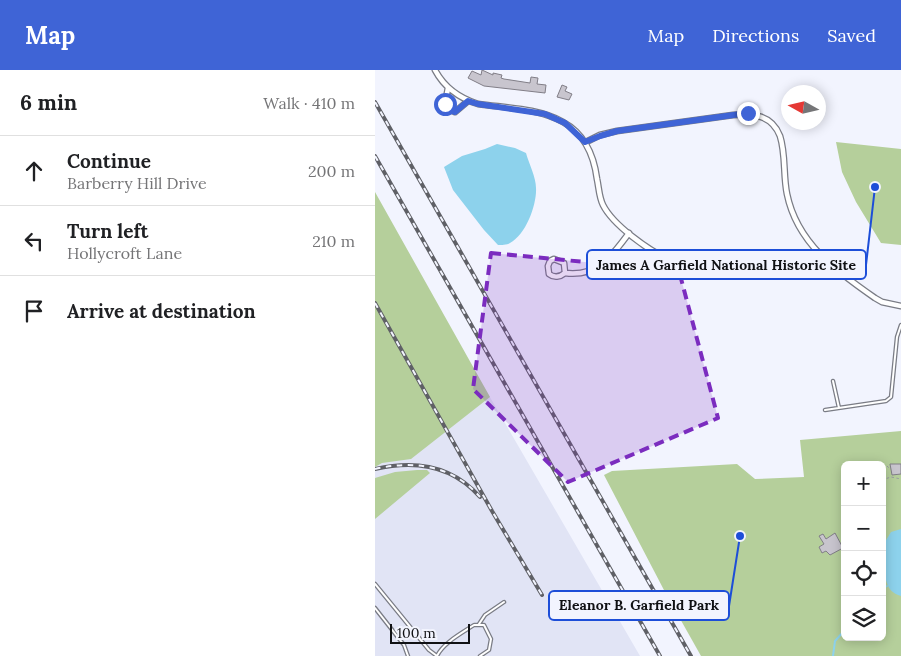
<!DOCTYPE html>
<html lang="en">
<head>
<meta charset="utf-8">
<style>
  body { margin:0; font-family:Lora,serif; background:#f6f6f6; color:#202124 }
  .controls { position:absolute; right:15px; bottom:15px; display:grid; overflow:hidden; border-radius:8px; box-shadow:0 2px 12px #0003 }
  .controls button { width:45px; height:45px; display:grid; place-items:center; padding:0; border:0; border-bottom:1px solid #e0e0e0; background:#fff; color:#202124; font:25px sans-serif }
  .compass { position:absolute; left:406px; top:15px; width:45px; height:45px; border-radius:50%; background:#fff; box-shadow:0 2px 12px #0003; rotate:278deg }
  .scale { position:absolute; left:15px; bottom:12px; width:80px; box-sizing:border-box; padding-left:5px; border:2px solid #101114; border-top:0; font-size:14px; line-height:18px; white-space:nowrap; color:#101114; -webkit-text-stroke:4px #f2f4fe; paint-order:stroke }
  .stop { position:absolute; width:15px; height:15px; margin:-11px; border:4px solid #3f64d6; border-radius:50%; background:#fff }
  .stop.end { background:#3f64d6; border-color:#fff; box-shadow:0 1px 5px #0008 }
  .list { margin:0; padding:0; list-style:none }
  h2 { display:flex; justify-content:space-between; align-items:center; height:65px; margin:0; padding:0 20px; font-size:21px }
  h2 small { font-size:16px; font-weight:400; color:#757577 }
  .list li { display:grid; grid-template-columns:32px 1fr auto; gap:15px; align-items:center; box-sizing:border-box; height:70px; padding:0 20px; border-top:1px solid #e0e0e0 }
  .list b { display:block; font-size:19px; white-space:nowrap }
  .list p { margin:0; font-size:16px; white-space:nowrap; color:#757577 }
  .list em { font-size:16px; font-style:normal; color:#757577 }
  .icon { flex:none; width:28px; height:28px; fill:none; stroke:currentColor; stroke-width:2; stroke-linecap:round; stroke-linejoin:round }
  .map { position:relative; flex:none; width:526px; height:586px; overflow:hidden }
  header { display:flex; align-items:center; gap:30px; box-sizing:border-box; height:70px; padding:0 25px; background:#3f64d6; color:#fff }
  header strong { font-size:24px }
  nav { display:flex; gap:28px; margin-inline-start:auto; font-size:18px }
  main { display:flex }
  aside { flex:1; background:#fff }
  .map>svg:first-child { display:block }
  .built { fill:#e1e4f5 }
  .green { fill:#b5cf9b; fill-rule:evenodd }
  .water { fill:#8dd2ec }
  .lines { fill:none; stroke-linecap:round; stroke-linejoin:round }
  .stream { stroke:#8dd2ec; stroke-width:2 }
  .building { fill:#c8c5ce; stroke:#817e87 }
  .service-casing { stroke:#7a7c85; stroke-width:4.5 }
  .minor-casing { stroke:#7a7c85; stroke-width:7 }
  .path { stroke:#9a9ca3; stroke-width:1; stroke-dasharray:2.5 2.5; stroke-linecap:butt }
  .service { stroke:#fff; stroke-width:2 }
  .minor { stroke:#fff; stroke-width:4.5 }
  .rail-casing { stroke:#5f6066; stroke-width:4 }
  .rail { stroke:#f2f4fe; stroke-width:2; stroke-dasharray:5.5; stroke-linecap:butt }
  .route { stroke:#3f64d6; stroke-width:6 }
  .marked { fill:#7b2cbf; fill-opacity:0.2; stroke:#7b2cbf; stroke-width:4; stroke-dasharray:10 6; stroke-linejoin:round }
  .leader { fill:none; stroke:#1d4ed8; stroke-width:2 }
  .callout-dot { fill:#1d4ed8; stroke:#f2f4fe; stroke-width:2 }
  .callout { fill:#f2f4fe; stroke:#1d4ed8; stroke-width:2 }
  .callout-label { font-size:14px; text-anchor:middle; font-weight:bold; fill:#101114 }
</style>
</head>
<body>
<header>
<strong>Map</strong>
<nav><a>Map</a><a>Directions</a><a>Saved</a></nav>
</header>
<main>
<aside>
<h2>6 min<small>Walk · 410 m</small></h2>
<ul class="list">
<li><svg class="icon" aria-label="ahead" viewBox="0 0 24 24"><path d="M12 20V5M6 11l6-6 6 6"/></svg><div><b>Continue</b><p>Barberry Hill Drive</p></div><em>200 m</em></li>
<li><svg class="icon" aria-label="left" viewBox="0 0 24 24"><path d="M17 20v-9H6M10 6l-5 5 5 5"/></svg><div><b>Turn left</b><p>Hollycroft Lane</p></div><em>210 m</em></li>
<li><svg class="icon" aria-label="arrive" viewBox="0 0 24 24"><path d="M6 21V4h12l-3 4 3 4H6"/></svg><div><b>Arrive at destination</b></div></li>
</ul>
</aside>
<div class="map">
<svg width="526" height="586" viewBox="0 0 526 586">
  <rect width="100%" height="100%" fill="#f2f4fe"/>
  <path class="built" d="M0 126 32 184 265 586H0Z"/>
  <path class="green" d="M461 72 526 79V175L506 173 481 132 467 102Z
    M0 122 115 327 36 389 7 393 0 397Z
    M526 361V586H326L290 522 229 405 237 401 362 394 380 409 429 407 425 370ZM470 395H507V567H470Z
    M42 400H52L55 403 0 449V408L20 402Z"/>
  <path class="water" d="M122 74 140 78 151 83C154 94 161 107 161 118 162 134 151 165 135 173 132 175 126 175 123 175L109 160 78 120 69 97 87 86 110 79Z
    M526 459V526C510 521 514 512 507 502V477L516 462Z"/>
  <g class="lines">
    <path class="stream" d="M507 519 512 516
      M458 586 460 571 470 560"/>
  </g>
  <path class="building" d="M107 0 118 5V3L127 5 126 8 129 9 155 13 156 7 163 8 162 14 171 15 170 23 109 16 93 8 97 1 106 5Z
    M187 15 192 17 190 21 197 24 194 30 182 27Z
    M515 394H526V404L517 405Z
    M460 463 468 478 455 485 451 481 447 483 444 477 449 474 444 466 448 464 451 469Z"/>
  <g class="lines">
    <defs>
      <path id="service" d="M458 311 464 338
        M450 340 511 331 516 327 522 267 526 255
        M0 514 54 580 62 586
        M0 538 29 575 33 586
        M104 554 110 545 129 532
        M62 586C68 573 87 563 99 555H109L116 569 114 580 105 586"/>
      <path id="minor" d="M60 0C69 17 84 28 103 34 131 38 163 38 188 52 210 64 219 86 222 109 224 118 224 127 228 135 238 155 274 181 295 190V194L301 200 307 201 311 198 314 190 310 184 301 183 295 190
        M73 18 70 34 72 38 80 42 93 31
        M211 72 225 65 242 61 358 45C378 43 397 45 405 66 411 85 408 105 412 124 422 173 461 201 500 228L507 232 526 236
        M190 203 189 193 179 189 175 191 173 196 174 204C179 208 185 207 190 203 223 207 236 187 254 163"/>
    </defs>
    <use href="#service" class="service-casing"/>
    <use href="#minor" class="minor-casing"/>
    <path class="path" d="M507 397 512 396 514 398
      M507 410 516 407 526 409"/>
    <use href="#service" class="service"/>
    <use href="#minor" class="minor"/>
    <defs>
      <path id="rail" d="M0 32 316 586
        M0 86 285 586
        M0 233 117 441 167 525
        M0 399C39 390 77 395 105 427"/>
    </defs>
    <use href="#rail" class="rail-casing"/>
    <use href="#rail" class="rail"/>
  </g>
  <g class="lines">
    <path class="route" d="M70 34 72 38 80 42 93 31 103 34 170 44 190 53 210 72 225 66 242 61 373 43"/>
  </g>
  <path class="marked" d="M116 183 304 201 343 348 193 412 98 319Z"/>
  <path class="leader" d="M500 117L491 195M365 466L354 536"/>
  <g class="callout-dot">
    <circle cx="500" cy="117" r="5"/>
    <circle cx="365" cy="466" r="5"/>
  </g>
  <g class="callout">
    <rect x="212" y="180" width="279" height="29" rx="5"/>
    <rect x="174" y="521" width="180" height="29" rx="5"/>
  </g>
  <g class="callout-label">
    <text x="351" y="200">James A Garfield National Historic Site</text>
    <text x="264" y="540">Eleanor B. Garfield Park</text>
  </g>
</svg>
<div class="controls">
<button>+</button>
<button>−</button>
<button><svg class="icon" aria-label="locate" viewBox="0 0 24 24"><circle cx="12" cy="12" r="6"/><path d="M12 2v4M12 18v4M2 12h4M18 12h4"/></svg></button>
<button><svg class="icon" aria-label="layers" viewBox="0 0 24 24"><path d="M12 4l9 5-9 5-9-5zM3 14l9 5 9-5"/></svg></button>
</div>
<svg class="compass" viewBox="-18 -18 36 36"><path d="M0-13l5 13h-10z" fill="#e53935"/><path d="M0 13l5-13h-10z" fill="#757577"/></svg>
<div class="scale">100 m</div>
<div class="stop" style="left:70px;top:34px"></div>
<div class="stop end" style="left:373px;top:43px"></div>
</div>
</main>
</body>
</html>
